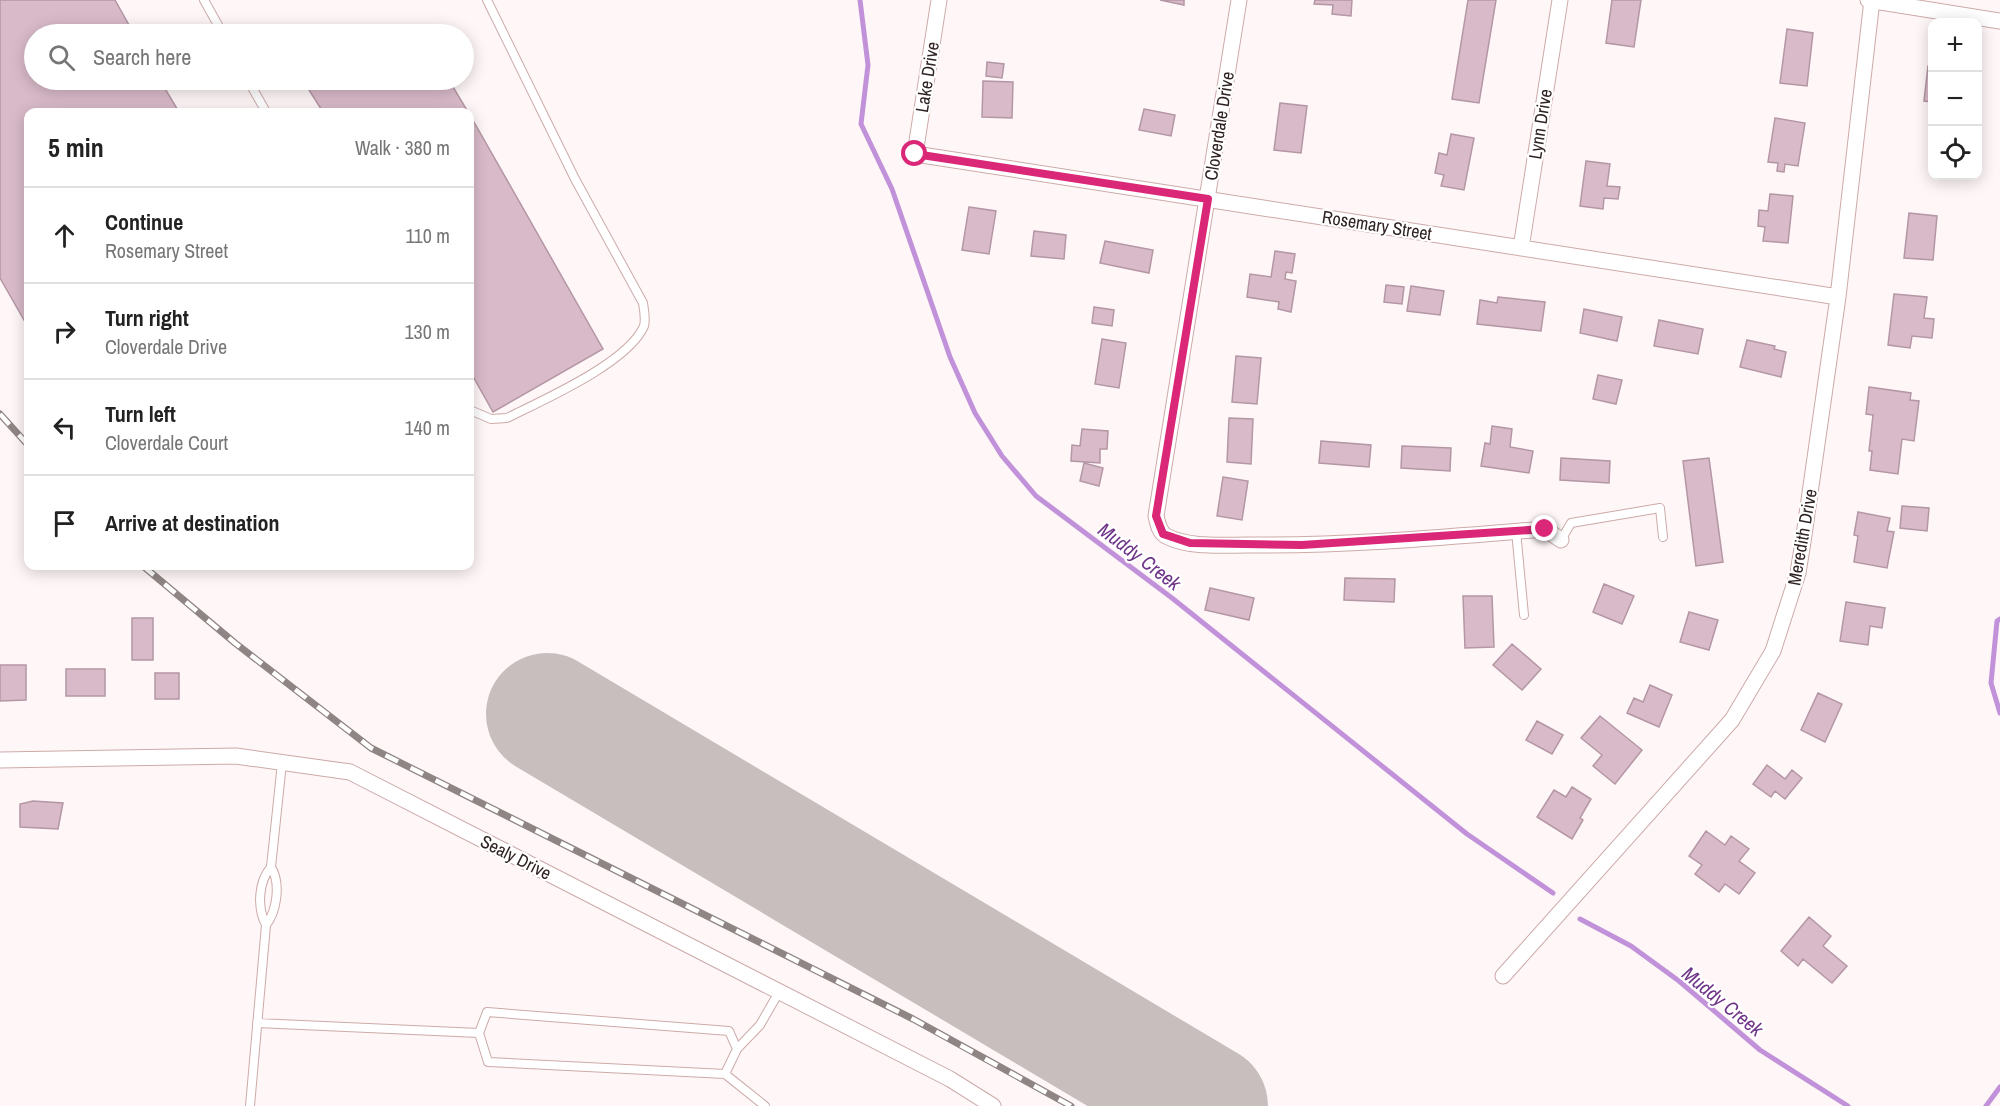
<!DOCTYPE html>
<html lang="en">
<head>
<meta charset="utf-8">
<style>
  body { margin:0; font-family:"Archivo Narrow",sans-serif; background:#f2f2f2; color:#222 }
  .controls { position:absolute; right:18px; top:18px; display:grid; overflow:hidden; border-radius:12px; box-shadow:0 3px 15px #0003 }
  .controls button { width:54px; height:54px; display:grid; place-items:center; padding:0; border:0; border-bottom:2px solid #e0e0e0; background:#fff; color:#222; font:30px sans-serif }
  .stop { position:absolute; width:18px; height:18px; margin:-14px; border:4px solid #db2777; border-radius:50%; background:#fff }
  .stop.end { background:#db2777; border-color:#fff; box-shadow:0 2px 6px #0008 }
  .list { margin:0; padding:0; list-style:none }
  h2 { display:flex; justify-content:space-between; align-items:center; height:78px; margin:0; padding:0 24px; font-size:26px }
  h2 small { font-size:20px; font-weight:400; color:#767676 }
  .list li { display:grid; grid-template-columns:39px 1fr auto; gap:18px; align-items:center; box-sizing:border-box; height:96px; padding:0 24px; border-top:2px solid #e0e0e0 }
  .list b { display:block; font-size:22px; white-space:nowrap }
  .list p { margin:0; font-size:20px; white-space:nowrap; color:#767676 }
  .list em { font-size:20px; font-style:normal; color:#767676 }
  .icon { flex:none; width:33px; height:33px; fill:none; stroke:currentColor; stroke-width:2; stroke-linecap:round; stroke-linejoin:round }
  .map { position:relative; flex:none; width:2000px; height:1106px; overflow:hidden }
  .search { position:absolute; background:#fff; box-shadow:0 3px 15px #0003; left:24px; top:24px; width:450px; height:66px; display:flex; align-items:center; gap:15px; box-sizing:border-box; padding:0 21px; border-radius:33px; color:#767676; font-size:22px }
  .panel { position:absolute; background:#fff; box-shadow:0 3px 15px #0003; left:24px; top:108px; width:450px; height:462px; border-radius:12px }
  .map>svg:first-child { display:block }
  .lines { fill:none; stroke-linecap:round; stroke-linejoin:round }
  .stream { stroke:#c192d9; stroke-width:5 }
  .runway { stroke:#c8bebe; stroke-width:122 }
  .building { fill:#d9bac9; stroke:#b496a4; stroke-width:1.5 }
  .service-casing { stroke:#ccaaa9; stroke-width:10 }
  .minor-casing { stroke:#ccaaa9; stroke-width:17 }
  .service { stroke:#fff; stroke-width:8 }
  .minor { stroke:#fff; stroke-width:15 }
  .rail-casing { stroke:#908585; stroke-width:7 }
  .rail { stroke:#fff; stroke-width:4.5; stroke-dasharray:14; stroke-linecap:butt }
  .route { stroke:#db2777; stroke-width:8 }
  .labels { text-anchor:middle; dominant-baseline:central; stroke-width:4.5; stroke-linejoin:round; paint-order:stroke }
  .street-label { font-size:18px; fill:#2f2222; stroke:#fff }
  .water-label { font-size:20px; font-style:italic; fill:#6e3588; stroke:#fff }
</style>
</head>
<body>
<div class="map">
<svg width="2000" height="1106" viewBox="0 0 2000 1106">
  <rect width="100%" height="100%" fill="#fff7f7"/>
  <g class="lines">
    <path class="stream" d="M860 0 868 65 861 124 892 189 950 357 975 413 1002 456 1036 496 1172 598 1467 834 1553 893
      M2000 619 1997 621 1991 683 2000 713
      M1580 919 1631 946 1679 981 1760 1050 1848 1106
      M1986 1106 2000 1087"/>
    <path class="runway" d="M547 714 1207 1106"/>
  </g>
  <path class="building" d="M0 0H115L134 34H34V80H160L179 112H28V327L0 278Z
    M1160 0H1184V5Z
    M1315 0H1352L1351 16 1332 14 1333 5 1314 4Z
    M1468 0H1496L1479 103 1452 99Z
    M1612 0H1641L1634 47 1606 43Z
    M1787 29 1813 33 1807 86 1780 83Z
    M987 62 1004 64 1002 78 986 76Z
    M1928 66H1932V102L1924 101Z
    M327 80H449L468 112H323L309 90Z
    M983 81 1013 82 1012 118 982 117Z
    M1280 103 1307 106 1301 153 1274 150Z
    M1144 109 1175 115 1171 136 1139 130Z
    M470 115 603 349 493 412 470 371Z
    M1775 118 1805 123 1798 166 1785 164 1784 172 1777 171 1778 163 1768 162Z
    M1451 134 1474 138 1464 190 1441 186 1444 175 1435 173 1439 153 1447 155Z
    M1586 161 1610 164 1607 186 1620 187 1618 199 1604 198 1603 209 1580 206Z
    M1770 194 1793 196 1788 243 1763 241 1765 227 1758 226 1759 210 1768 211Z
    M969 207 996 211 989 254 962 250Z
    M1909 213 1937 216 1933 260 1904 258Z
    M1034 231 1066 235 1064 259 1031 256Z
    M1105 241 1153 250 1149 273 1100 263Z
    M1275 251 1295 254 1292 273 1286 272 1285 279 1296 281 1291 312 1278 309 1279 302 1247 297 1250 274 1271 277Z
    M1386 285 1404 287 1402 304 1384 302Z
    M1411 286 1444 291 1440 315 1407 311Z
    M1894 294 1927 297 1924 318 1934 319 1932 338 1912 336 1910 348 1888 345Z
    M1498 297 1545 302 1541 331 1477 324 1480 300 1497 303Z
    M1094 307 1114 310 1112 326 1092 323Z
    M1584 309 1622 317 1617 341 1580 333Z
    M1659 320 1703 329 1698 354 1654 346Z
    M1102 339 1126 343 1119 388 1095 384Z
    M1747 340 1775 346 1774 349 1786 352 1781 377 1740 367Z
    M1236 356 1261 358 1257 404 1232 402Z
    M1598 375 1622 380 1616 404 1593 399Z
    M1869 387 1911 393 1910 400 1919 401 1914 441 1902 439 1898 474 1870 470 1872 451H1869L1873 415 1866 414Z
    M1229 418 1253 419 1251 464 1227 462Z
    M1492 426 1512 429 1510 447 1533 451 1529 473 1481 466 1485 443 1490 444Z
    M1082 429 1108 431 1107 449H1100V463L1071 461 1072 445 1080 446Z
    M1321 441 1371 445 1369 467 1319 463Z
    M1402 446 1451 448 1450 471 1401 468Z
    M1561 458 1610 461 1609 483 1560 480Z
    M1709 458 1723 562 1696 566 1683 461Z
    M1084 463 1103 468 1099 486 1080 481Z
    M1223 477 1248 481 1242 520 1217 516Z
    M1902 506 1929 508 1927 531 1900 528Z
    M1858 512 1890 518 1887 531 1894 532 1887 568 1854 562 1858 536 1854 535Z
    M1345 578 1395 579 1394 602 1344 600Z
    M1604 584 1634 596 1622 624 1593 612Z
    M1210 588 1254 598 1249 620 1205 610Z
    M1463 596H1492L1494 647 1465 648Z
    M1846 602 1885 608 1882 628 1870 626 1868 645 1840 641Z
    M1689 612 1718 620 1709 650 1680 642Z
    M132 618H153V660H132Z
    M1512 644 1541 669 1522 690 1493 665Z
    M0 665H26V700L0 701Z
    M66 669H105V696H66Z
    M155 673H179V699H155Z
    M1650 685 1672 695 1659 727 1627 713 1634 698 1643 702Z
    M1818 693 1842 704 1825 742 1801 730Z
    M1600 716 1642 750 1615 784 1593 766 1602 755 1581 738Z
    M1537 721 1563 735 1552 754 1526 740Z
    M1767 765 1785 779 1792 770 1802 778 1785 799 1775 791 1771 797 1753 784Z
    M1572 787 1591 799 1580 818 1583 820 1572 839 1537 817 1554 790 1566 797Z
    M33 801 63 803 58 829 20 827V804Z
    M1706 831 1725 845 1731 836 1749 849 1739 861 1755 873 1739 894 1725 884 1719 892 1695 874 1702 865 1689 856Z
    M1809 917 1831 936 1823 946 1847 966 1832 983 1803 959 1798 966 1781 951Z"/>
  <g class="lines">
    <defs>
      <path id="service" d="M204 0 223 34
        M248 80 266 112
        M470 410 491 419 507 418C543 400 628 363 644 326 646 319 644 310 643 303L575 179 487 0
        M1516 531 1524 615
        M1561 540 1571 523 1660 508 1663 537
        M266 925C277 911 281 883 271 867
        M257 1023 479 1033 487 1012 729 1031 737 1049 725 1074 488 1062 479 1033
        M737 1049 760 1025 779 992
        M725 1074 765 1106
        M250 1106 266 925C257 908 258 882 271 867L282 763"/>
      <path id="minor" d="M939 0 915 154 1838 297
        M1239 0 1156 516C1158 524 1159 532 1166 536 1189 548 1222 545 1247 545 1347 546 1446 537 1545 529L1561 540
        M1868 0 2000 21
        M1521 248 1560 0
        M0 760 236 756 350 772 950 1079 993 1106
        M1503 976 1732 720 1773 651 1798 573 1803 542 1838 297 1872 0"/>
    </defs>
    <use href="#service" class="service-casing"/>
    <use href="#minor" class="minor-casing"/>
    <use href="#service" class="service"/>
    <use href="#minor" class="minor"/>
    <defs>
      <path id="rail" d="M0 414 28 445
        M143 566 235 643 371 748 913 1019 1071 1106"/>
    </defs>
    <use href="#rail" class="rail-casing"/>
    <use href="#rail" class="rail"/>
  </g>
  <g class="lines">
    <path class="route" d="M915 154 1208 199 1156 516 1163 534 1190 543 1302 545 1545 529"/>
  </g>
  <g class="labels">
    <g class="street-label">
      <text transform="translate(927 77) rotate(-81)">Lake Drive</text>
      <text transform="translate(1540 124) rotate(-81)">Lynn Drive</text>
      <text transform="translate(1219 126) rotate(-81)">Cloverdale Drive</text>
      <text transform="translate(1377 225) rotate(9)">Rosemary Street</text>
      <text transform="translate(1802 537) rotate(-80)">Meredith Drive</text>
      <text transform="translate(516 857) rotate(27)">Sealy Drive</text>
    </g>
    <g class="water-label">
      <text transform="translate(1140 556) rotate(37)">Muddy Creek</text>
      <text transform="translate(1723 1001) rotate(39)">Muddy Creek</text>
    </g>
  </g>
</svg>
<div class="controls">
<button>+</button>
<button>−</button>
<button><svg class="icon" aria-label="locate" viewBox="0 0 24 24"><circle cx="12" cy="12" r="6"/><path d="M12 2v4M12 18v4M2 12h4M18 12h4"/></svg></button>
</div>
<div class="stop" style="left:915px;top:154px"></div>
<div class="stop end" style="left:1545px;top:529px"></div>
<div class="search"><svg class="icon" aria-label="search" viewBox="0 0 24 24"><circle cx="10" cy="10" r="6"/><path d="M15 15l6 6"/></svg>Search here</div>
<section class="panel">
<h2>5 min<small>Walk · 380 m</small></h2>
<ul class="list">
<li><svg class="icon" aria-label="ahead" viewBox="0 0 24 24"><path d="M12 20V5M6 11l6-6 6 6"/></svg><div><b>Continue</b><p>Rosemary Street</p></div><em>110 m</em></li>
<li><svg class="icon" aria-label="right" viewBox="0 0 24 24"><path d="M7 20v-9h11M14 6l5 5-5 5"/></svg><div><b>Turn right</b><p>Cloverdale Drive</p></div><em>130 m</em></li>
<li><svg class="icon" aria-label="left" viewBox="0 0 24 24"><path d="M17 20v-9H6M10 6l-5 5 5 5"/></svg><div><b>Turn left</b><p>Cloverdale Court</p></div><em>140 m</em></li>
<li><svg class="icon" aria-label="arrive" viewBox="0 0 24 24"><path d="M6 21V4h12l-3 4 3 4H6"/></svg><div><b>Arrive at destination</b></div></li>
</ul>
</section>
</div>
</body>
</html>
